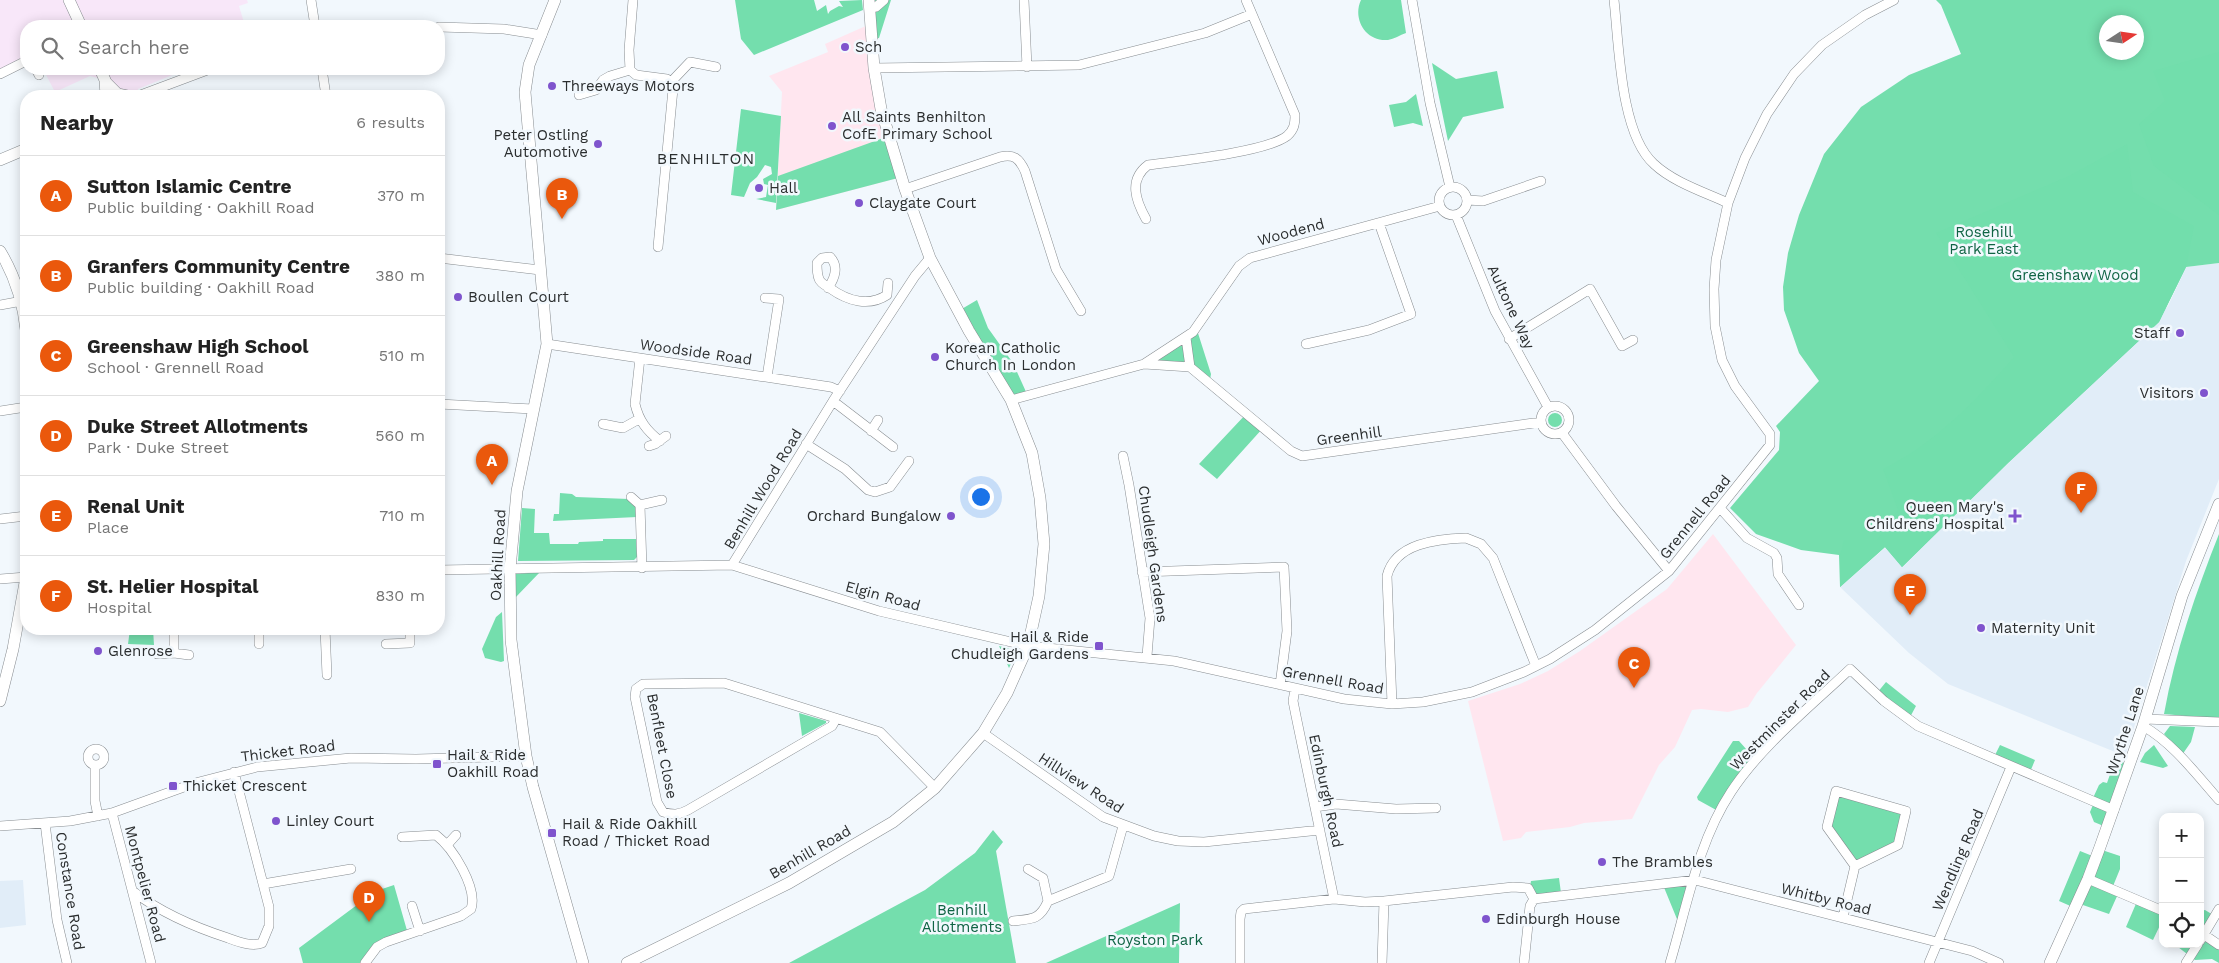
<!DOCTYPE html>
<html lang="en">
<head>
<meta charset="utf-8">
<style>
  body { margin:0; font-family:"Work Sans",sans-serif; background:#f6f6f6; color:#222 }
  .controls { position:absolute; right:15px; bottom:15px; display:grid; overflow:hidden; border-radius:10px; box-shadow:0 2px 12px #0003 }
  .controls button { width:45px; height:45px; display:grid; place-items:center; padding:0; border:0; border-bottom:1px solid #e0e0e0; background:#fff; color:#222; font:25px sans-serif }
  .compass { position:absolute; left:2099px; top:15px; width:45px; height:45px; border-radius:50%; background:#fff; box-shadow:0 2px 12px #0003; rotate:78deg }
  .you { position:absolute; left:980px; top:496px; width:18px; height:18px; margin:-12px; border:4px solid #fff; border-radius:50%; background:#1a73e8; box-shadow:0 0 0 8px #1a73e833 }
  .badge { display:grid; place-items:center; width:32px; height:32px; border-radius:50%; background:#ea580c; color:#fff; font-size:16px; font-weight:700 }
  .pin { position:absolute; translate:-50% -41px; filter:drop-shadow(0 1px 2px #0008) }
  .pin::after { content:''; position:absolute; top:26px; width:18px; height:15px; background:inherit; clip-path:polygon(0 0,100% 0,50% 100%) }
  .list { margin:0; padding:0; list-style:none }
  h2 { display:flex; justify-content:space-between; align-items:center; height:65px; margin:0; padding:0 20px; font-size:21px }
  h2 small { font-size:16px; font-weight:400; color:#767676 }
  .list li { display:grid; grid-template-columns:32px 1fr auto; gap:15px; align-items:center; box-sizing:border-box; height:80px; padding:0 20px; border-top:1px solid #e0e0e0 }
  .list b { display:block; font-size:19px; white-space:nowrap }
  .list p { margin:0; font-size:16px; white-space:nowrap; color:#767676 }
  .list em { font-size:16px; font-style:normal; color:#767676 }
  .icon { flex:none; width:28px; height:28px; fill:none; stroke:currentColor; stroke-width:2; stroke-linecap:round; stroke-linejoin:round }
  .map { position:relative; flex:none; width:2219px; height:963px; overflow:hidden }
  .search { position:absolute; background:#fff; box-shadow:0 2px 12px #0003; left:20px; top:20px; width:425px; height:55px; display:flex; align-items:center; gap:12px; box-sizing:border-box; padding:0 18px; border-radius:20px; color:#767676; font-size:19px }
  .panel { position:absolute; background:#fff; box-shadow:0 2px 12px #0003; left:20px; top:90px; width:425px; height:545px; border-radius:20px }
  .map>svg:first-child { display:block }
  .commercial { fill:#f8e7f9 }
  .built { fill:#e1edf8 }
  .education { fill:#ffe6ef }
  .green { fill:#74dead; fill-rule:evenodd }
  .forest { fill:#72deac }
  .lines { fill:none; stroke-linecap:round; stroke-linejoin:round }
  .street-casing { stroke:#888d91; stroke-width:10 }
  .secondary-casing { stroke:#888d91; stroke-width:12 }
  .street { stroke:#fff; stroke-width:9 }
  .secondary { stroke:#fff; stroke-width:11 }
  .poi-dot { fill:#7f54cd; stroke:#f2f8fd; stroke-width:2 }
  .labels { text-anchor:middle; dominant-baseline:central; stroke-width:5; stroke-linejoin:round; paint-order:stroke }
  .poi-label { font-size:15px; fill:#2b2e2f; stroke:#f2f8fd; text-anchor:start }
  .street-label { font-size:15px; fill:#2b2e2f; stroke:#f2f8fd }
  .park-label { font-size:15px; fill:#0f6444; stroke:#f2f8fd }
  .neighbourhood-label { font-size:16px; letter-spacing:1px; fill:#2b2e2f; stroke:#f2f8fd }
</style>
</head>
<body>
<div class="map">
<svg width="2219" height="963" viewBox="0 0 2219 963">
  <rect width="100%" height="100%" fill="#f2f8fd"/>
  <path class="commercial" d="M0 0H247L248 3 239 6 245 26H26V61L0 74Z
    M43 69H187L138 89 136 96H132L105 80 90 76 55 92Z"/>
  <path class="built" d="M2219 263V479L2186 561 2125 756 1948 684 1909 653 1840 587 1886 547 1902 566 2009 462 2082 394 2168 306 2186 267Z
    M23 880 26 925 0 928V881Z"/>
  <path class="education" d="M868 25 898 178 776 210 782 92 769 76 828 52 825 44Z
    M1713 534 1796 645 1757 693 1748 707 1728 712 1701 709 1692 710 1675 747 1659 765 1632 819 1584 823 1570 827 1526 832 1521 838 1503 841 1468 701 1520 684 1548 671 1580 651 1667 589Z"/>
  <path class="green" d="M735 0H814L817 11 826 5 828 14 830 11 839 6 843 7 839 1 862 0 863 10 754 55 741 39Z
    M871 0H891L879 38 873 39Z
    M1361 0H1401L1406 33C1400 35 1394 39 1388 40 1366 42 1352 19 1361 0Z
    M1936 0H2219V263L2186 267 2159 322 2009 462 1902 567 1885 547 1840 587 1839 555 1801 550 1756 534 1730 508 1779 450 1780 432 1776 426 1819 381 1799 353 1784 310 1783 287 1788 253 1799 215 1824 154 1861 107 1909 75 1961 54 1941 5ZM2106 22H2136V52H2106Z
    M1432 63 1456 79 1497 71 1504 108 1463 117 1448 141Z
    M1416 94 1423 126 1413 123 1394 127 1389 105 1406 102Z
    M886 137 898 178 776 210 778 176Z
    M977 300 988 328 1013 363 1027 394 1012 398 960 310Z
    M1197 330 1211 374 1210 380 1192 365 1150 362Z
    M1548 420a7 7 0 1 1 14 0a7 7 0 1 1-14 0Z
    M1247 413 1263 428 1217 479 1199 464Z
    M560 493 572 494 576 497 629 499 636 507 637 517 553 521 554 514H559Z
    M522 508 535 509 534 533H549L550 544H578L579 542 603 541V539H636L637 557 634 560 518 561Z
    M2219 534V719L2164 714C2175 652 2196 592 2219 534Z
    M540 572 515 598 516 574Z
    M502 612 504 661 501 662 485 658 482 649 496 617Z
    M130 629H153L154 645 128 644Z
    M999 646 1017 651 1009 668Z
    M1886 682 1916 706 1909 719 1877 693Z
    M799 713 826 721V723L802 736Z
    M2170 726 2195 727 2191 742 2182 755 2164 734Z
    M1733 741H1739L1755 759 1718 811 1698 800 1697 797Z
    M2000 745 2035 760 2030 772 1994 757Z
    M2154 745 2168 766 2163 768 2140 762 2145 753Z
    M2115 760 2128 764 2106 827 2094 822 2090 812 2095 800 2093 798 2099 785 2103 782 2107 783Z
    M1836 791 1906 811 1898 845 1855 866 1827 827Z
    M993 830 1003 842 996 851 1016 963H789L925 890 975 853Z
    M2102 850 2120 856V869L2111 891 2118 894 2109 914 2080 904Z
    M2080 851 2095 857 2075 908 2059 901Z
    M1559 878 1561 893 1535 896 1530 887 1531 881Z
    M1692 881 1679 924 1663 885Z
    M394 885 408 934 386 942 365 963H303L299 948 365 899 364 895Z
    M2138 899 2163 911V919L2153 940 2126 927Z
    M1180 903 1179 963H1046Z
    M2205 910 2215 916 2204 934 2219 945V963L2212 959 2195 960 2174 944H2200V911Z"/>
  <path class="forest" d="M2219 52V215L2154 166 2139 124 2165 101 2153 71Z
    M741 109 781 116 776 203 756 199 766 197 768 185 764 184 763 179 772 174 771 167 765 165 757 177 750 183 744 197 731 195Z
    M2127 144 2133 192 2194 226 2186 267 2159 322 2009 462 1902 567 1885 547 1840 587V555L1844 540H1877L1898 510 1883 469C1936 443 1975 401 2014 357L1936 233 2069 176Z"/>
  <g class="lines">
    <defs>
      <path id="street" d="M311 0 315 26
        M633 0 629 50 630 70 636 75 667 79 673 89 658 247
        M1024 0 1027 67
        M1412 0 1430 103 1450 187
        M1614 0C1619 44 1620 134 1654 164 1673 182 1704 192 1728 203
        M870 8 876 7 884 0
        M439 27 504 29 542 35
        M874 68 1079 65 1205 33 1252 14
        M36 69 39 75
        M322 69 326 96
        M0 74 26 61
        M105 80 118 93 132 96
        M671 82 690 62 716 67
        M579 95 596 90 603 80 610 76 630 70
        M138 96 210 69
        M1439 201a14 14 0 1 1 28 0a14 14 0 1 1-28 0Z
        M905 189 1000 157C1014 154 1019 158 1025 171L1056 269 1081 311
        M1468 200 1483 201 1541 181
        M1456 215 1495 311 1548 407
        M1146 219C1136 201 1128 180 1148 165 1179 161 1266 152 1287 136 1294 130 1295 124 1295 115L1246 0
        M439 258 540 270
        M828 288C835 278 839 266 830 257L822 258 817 263C817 268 817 274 819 279 821 284 827 286 831 289 848 301 869 307 887 295L888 283
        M765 298 779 299 767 377
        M0 305 22 301
        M1186 338 1190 367
        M1509 339 1590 289 1622 346 1633 340
        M547 344 831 387 840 391
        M1306 344 1369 330 1411 314 1379 223
        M640 358 635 404C639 421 647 431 660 441
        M1144 364 1190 367
        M1190 367 1291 451 1302 456 1541 422
        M1011 400 1144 364 1193 332 1239 266 1250 258 1440 206
        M833 401 893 447
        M439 404 533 409
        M1541 420a14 14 0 1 1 28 0a14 14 0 1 1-28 0Z
        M0 411 26 407
        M603 424 623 428 639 419
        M871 431 878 420
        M1562 433 1616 506 1669 571
        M806 444 845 469 868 490 875 492 890 487 909 461
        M649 446 655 444 666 436
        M1123 456 1129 485 1150 618 1147 656
        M631 497 640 505 642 568
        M640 505 662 500
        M1720 508 1747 538 1774 553 1777 558 1778 574 1799 605
        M0 519 26 516
        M732 565 833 401 915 276 930 258
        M439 570 732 565 879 611 1028 646 1174 661 1344 699 1392 704 1423 702 1472 692 1524 672 1550 659 1595 630 1669 571 1770 445V434L1735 386 1722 360 1715 326 1714 289 1716 260 1728 203 1745 158 1767 114 1794 74 1822 45 1865 15 1894 0
        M1142 572 1284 567 1287 631 1280 685
        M0 579 26 577
        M259 629V644
        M325 629 327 675
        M386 644 410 643V629
        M174 653 189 655
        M157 654 174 653V629
        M1295 689 1293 701 1296 716 1334 899
        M1392 704 1387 576C1395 543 1437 539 1466 538L1481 544 1493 558 1536 666
        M836 719 832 726 688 810C679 815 673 815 663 812L657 802 635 697 636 689 643 684 724 683 880 732 935 788
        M2145 719 2219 722
        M2143 726C2173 743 2196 774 2219 800
        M983 733 1103 817 1154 836 1178 841 1204 842 1320 830
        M88 757a8 8 0 1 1 16 0a8 8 0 1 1-16 0Z
        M95 765V801L98 816
        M1315 807 1336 804 1396 809 1436 808
        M112 813 151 963
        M45 823 57 920 67 963
        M0 826 70 821 112 813 195 783 257 767 351 758 416 759 526 756
        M447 845 456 835
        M1028 869 1043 878 1048 901
        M2088 879 2163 911
        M263 884 351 869
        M134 892C163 914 194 927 228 938 239 942 252 947 262 943L269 926V907L234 772
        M412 906 420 931
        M1843 917 1855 866 1827 827 1836 791 1906 811 1898 845 1855 866
        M1013 921C1032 919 1040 920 1048 901L1109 876 1123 826
        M2200 932 2219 945
        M2200 941 2219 909
        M365 963 377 947 386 942 461 916 471 909C478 888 453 848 436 835L402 837
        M1240 963V919L1241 912 1244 909 1334 899 1365 902 1384 901 1513 887 1528 888 1534 899 1695 880 1972 951 1999 963
        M1382 963 1384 901
        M1524 963 1530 906 1534 899
        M1670 963C1687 906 1698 842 1731 792 1761 746 1810 707 1850 669L1884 701 1918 726 2114 810
        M1929 963 2011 767
        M2186 963 2198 944"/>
      <path id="secondary" d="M69 0 81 26
        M555 0 529 65 525 92 547 344 517 491 510 569 511 640 526 756 533 787 583 963
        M100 69 105 80 106 96
        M0 160 26 149
        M0 251C15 276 23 301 26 330
        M0 701 13 649 26 577
        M627 963 789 883 893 822 935 788 983 733 1007 693 1028 646 1039 596 1044 544 1040 498 1032 453 1011 400 969 331 930 258 905 189 881 109 874 68 869 0
        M2050 963 2088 879 2100 847 2143 726 2182 596 2219 504"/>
    </defs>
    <use href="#street" class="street-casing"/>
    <use href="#secondary" class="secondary-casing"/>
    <use href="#street" class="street"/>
    <use href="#secondary" class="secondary"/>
  </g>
  <g class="poi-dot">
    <circle cx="845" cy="47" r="5"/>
    <circle cx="552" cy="86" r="5"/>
    <circle cx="832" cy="126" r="5"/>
    <circle cx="598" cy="144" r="5"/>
    <circle cx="759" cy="188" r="5"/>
    <circle cx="859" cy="203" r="5"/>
    <circle cx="458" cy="297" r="5"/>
    <circle cx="2180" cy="333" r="5"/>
    <circle cx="935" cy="357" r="5"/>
    <circle cx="2204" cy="393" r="5"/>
    <circle cx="951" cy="516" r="5"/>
    <path d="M2012.5 508.5h5v5h5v5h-5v5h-5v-5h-5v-5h5z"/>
    <circle cx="1981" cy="628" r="5"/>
    <rect x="1094" y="641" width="10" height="10" rx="2.5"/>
    <circle cx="98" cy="651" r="5"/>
    <rect x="432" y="759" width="10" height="10" rx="2.5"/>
    <rect x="168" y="781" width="10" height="10" rx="2.5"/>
    <circle cx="276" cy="821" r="5"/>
    <rect x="547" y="828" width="10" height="10" rx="2.5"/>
    <circle cx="1602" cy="862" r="5"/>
    <circle cx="1486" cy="919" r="5"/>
  </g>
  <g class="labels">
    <g class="poi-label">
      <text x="855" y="47">Sch</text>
      <text x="562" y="86">Threeways Motors</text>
      <text x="842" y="117">All Saints Benhilton<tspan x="842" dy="17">CofE Primary School</tspan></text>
      <text x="588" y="135" text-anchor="end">Peter Ostling<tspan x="588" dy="17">Automotive</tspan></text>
      <text x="769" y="188">Hall</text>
      <text x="869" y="203">Claygate Court</text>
      <text x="468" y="297">Boullen Court</text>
      <text x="2170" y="333" text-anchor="end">Staff</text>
      <text x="945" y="348">Korean Catholic<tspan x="945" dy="17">Church In London</tspan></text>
      <text x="2194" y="393" text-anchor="end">Visitors</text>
      <text x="2004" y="507" text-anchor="end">Queen Mary's<tspan x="2004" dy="17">Childrens' Hospital</tspan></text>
      <text x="941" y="516" text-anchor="end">Orchard Bungalow</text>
      <text x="1991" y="628">Maternity Unit</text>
      <text x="1089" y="637" text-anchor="end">Hail &amp; Ride<tspan x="1089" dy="17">Chudleigh Gardens</tspan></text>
      <text x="108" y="651">Glenrose</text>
      <text x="447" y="755">Hail &amp; Ride<tspan x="447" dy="17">Oakhill Road</tspan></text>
      <text x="183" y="786">Thicket Crescent</text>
      <text x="286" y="821">Linley Court</text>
      <text x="562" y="824">Hail &amp; Ride Oakhill<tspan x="562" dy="17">Road / Thicket Road</tspan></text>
      <text x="1612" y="862">The Brambles</text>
      <text x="1496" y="919">Edinburgh House</text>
    </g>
    <g class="street-label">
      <text transform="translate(1291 232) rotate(-15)">Woodend</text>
      <text transform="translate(1511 307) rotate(65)">Aultone Way</text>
      <text transform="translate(696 352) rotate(8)">Woodside Road</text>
      <text transform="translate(1349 436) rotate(-8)">Greenhill</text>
      <text transform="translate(763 489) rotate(-59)">Benhill Wood Road</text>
      <text transform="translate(1695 517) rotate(-51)">Grennell Road</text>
      <text transform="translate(1153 554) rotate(82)">Chudleigh Gardens</text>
      <text transform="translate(498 555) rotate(-87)">Oakhill Road</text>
      <text transform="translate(883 596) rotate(15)">Elgin Road</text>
      <text transform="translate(1333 680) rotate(10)">Grennell Road</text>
      <text transform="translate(1780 720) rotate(-45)">Westminster Road</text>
      <text transform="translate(2125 731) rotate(-72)">Wrythe Lane</text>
      <text transform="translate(662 746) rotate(79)">Benfleet Close</text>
      <text transform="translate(288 751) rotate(-7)">Thicket Road</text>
      <text transform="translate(1081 783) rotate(33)">Hillview Road</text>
      <text transform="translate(1326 791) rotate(78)">Edinburgh Road</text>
      <text transform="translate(810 852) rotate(-30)">Benhill Road</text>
      <text transform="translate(1958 860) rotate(-67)">Wendling Road</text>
      <text transform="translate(145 884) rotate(75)">Montpelier Road</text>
      <text transform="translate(70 891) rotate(81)">Constance Road</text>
      <text transform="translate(1826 899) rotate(14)">Whitby Road</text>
    </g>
    <g class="park-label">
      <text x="1984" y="232">Rosehill<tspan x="1984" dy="17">Park East</tspan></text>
      <text x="2075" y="275">Greenshaw Wood</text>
      <text x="962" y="910">Benhill<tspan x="962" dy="17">Allotments</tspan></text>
      <text x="1155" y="940">Royston Park</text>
    </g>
    <g class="neighbourhood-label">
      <text x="706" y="158">BENHILTON</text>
    </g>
  </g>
</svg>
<div class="controls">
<button>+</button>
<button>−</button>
<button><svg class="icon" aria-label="locate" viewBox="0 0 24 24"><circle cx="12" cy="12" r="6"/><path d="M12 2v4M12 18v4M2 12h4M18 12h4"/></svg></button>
</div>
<svg class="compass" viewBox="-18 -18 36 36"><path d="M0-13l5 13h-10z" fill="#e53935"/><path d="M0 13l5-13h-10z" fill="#767676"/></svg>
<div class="you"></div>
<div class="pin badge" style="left:492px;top:485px">A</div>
<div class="pin badge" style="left:562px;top:219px">B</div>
<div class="pin badge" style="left:1634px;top:688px">C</div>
<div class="pin badge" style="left:369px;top:922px">D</div>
<div class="pin badge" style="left:1910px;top:615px">E</div>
<div class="pin badge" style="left:2081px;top:513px">F</div>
<div class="search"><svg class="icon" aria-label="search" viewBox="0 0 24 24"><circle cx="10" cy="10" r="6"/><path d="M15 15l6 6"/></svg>Search here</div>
<section class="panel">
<h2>Nearby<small>6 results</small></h2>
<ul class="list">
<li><span class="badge">A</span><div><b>Sutton Islamic Centre</b><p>Public building · Oakhill Road</p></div><em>370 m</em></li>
<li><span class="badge">B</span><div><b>Granfers Community Centre</b><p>Public building · Oakhill Road</p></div><em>380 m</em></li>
<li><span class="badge">C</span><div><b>Greenshaw High School</b><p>School · Grennell Road</p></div><em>510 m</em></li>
<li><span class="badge">D</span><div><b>Duke Street Allotments</b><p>Park · Duke Street</p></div><em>560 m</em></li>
<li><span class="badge">E</span><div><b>Renal Unit</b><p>Place</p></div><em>710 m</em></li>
<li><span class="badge">F</span><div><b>St. Helier Hospital</b><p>Hospital</p></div><em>830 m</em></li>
</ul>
</section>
</div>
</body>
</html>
